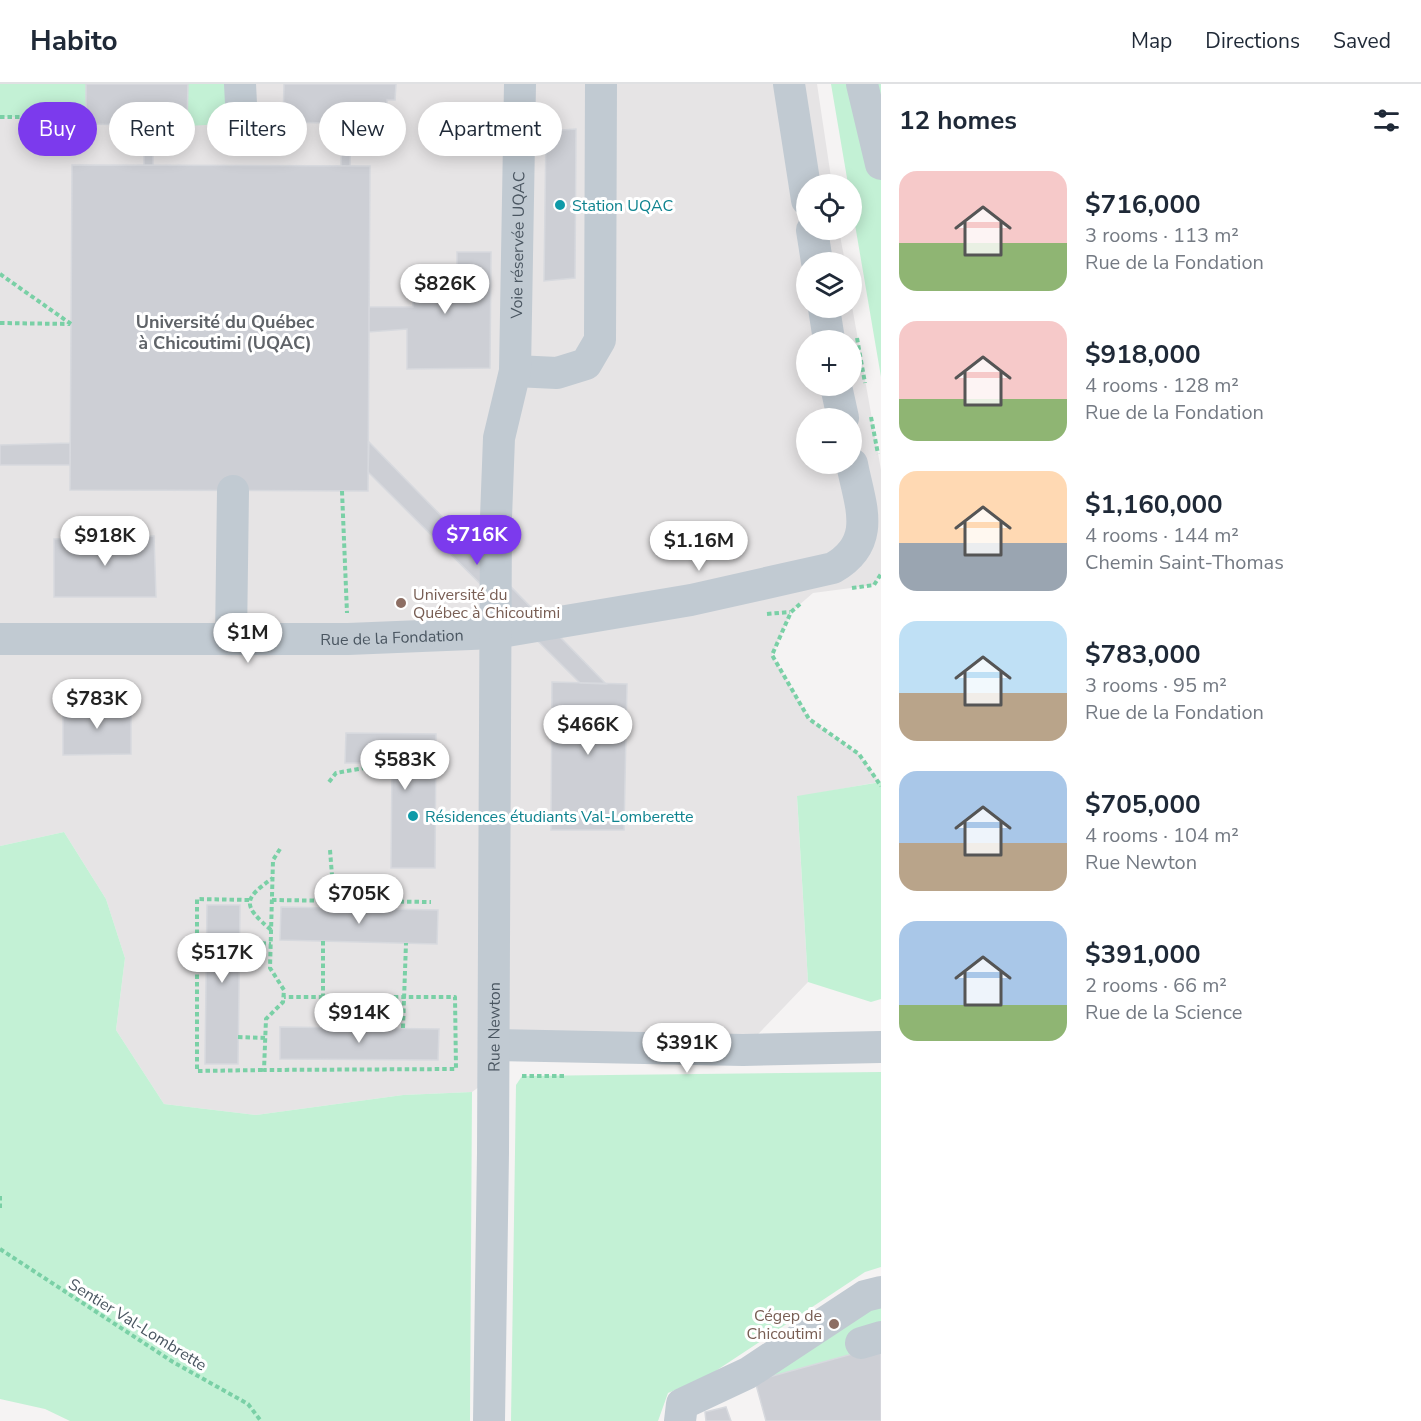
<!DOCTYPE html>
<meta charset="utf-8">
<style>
:root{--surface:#fff;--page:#f6f6f7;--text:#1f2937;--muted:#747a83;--line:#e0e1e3;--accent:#7c3aed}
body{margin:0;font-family:"Nunito Sans",sans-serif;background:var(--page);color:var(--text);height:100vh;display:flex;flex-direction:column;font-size:22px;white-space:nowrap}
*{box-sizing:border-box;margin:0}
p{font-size:20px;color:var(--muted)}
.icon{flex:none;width:33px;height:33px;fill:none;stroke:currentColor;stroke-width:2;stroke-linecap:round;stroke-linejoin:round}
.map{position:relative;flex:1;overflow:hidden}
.panel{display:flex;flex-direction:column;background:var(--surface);width:540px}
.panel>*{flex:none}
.banner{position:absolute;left:18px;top:18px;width:570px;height:54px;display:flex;gap:12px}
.fabs{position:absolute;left:796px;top:90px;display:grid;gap:12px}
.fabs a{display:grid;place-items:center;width:66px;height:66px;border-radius:50%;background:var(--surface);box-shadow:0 3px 15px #0003;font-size:30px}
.price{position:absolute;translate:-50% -51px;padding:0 14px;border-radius:21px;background:#fff;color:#222;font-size:20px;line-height:39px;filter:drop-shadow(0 2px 3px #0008)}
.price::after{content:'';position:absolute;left:50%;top:36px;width:18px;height:14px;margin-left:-9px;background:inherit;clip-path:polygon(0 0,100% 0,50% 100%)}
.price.active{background:var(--accent);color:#fff}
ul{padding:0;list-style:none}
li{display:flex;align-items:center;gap:18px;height:150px;padding:0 18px}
li span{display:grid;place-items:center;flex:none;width:168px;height:120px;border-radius:18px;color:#555}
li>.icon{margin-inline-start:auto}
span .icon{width:72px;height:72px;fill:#fffc;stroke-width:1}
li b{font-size:26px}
h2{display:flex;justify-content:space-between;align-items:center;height:72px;padding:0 18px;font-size:26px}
.pill{padding:0 21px;border-radius:27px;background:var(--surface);box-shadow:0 3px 15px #0003;font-size:21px;line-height:54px}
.pill.active{background:var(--accent);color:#fff}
header{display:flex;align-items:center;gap:36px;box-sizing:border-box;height:84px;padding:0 30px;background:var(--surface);border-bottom:2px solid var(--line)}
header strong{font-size:28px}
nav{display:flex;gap:33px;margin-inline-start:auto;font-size:21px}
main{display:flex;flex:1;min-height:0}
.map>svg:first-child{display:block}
.education{fill:#e6e4e5;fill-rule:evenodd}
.green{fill:#c3f1d5}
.building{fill:#cdcfd5;stroke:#d7d9de;stroke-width:1.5}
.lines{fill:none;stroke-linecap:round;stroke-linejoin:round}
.path{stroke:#7ad0a6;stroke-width:4;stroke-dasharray:4.5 3;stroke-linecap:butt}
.minor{stroke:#c1cad2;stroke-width:32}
.culture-dot{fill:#0f9aa8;stroke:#fff;stroke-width:2}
.education-dot{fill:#8d6e63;stroke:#fff;stroke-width:2}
.labels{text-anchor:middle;stroke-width:6;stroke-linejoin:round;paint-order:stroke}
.culture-label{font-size:16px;fill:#0d838f;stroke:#fff;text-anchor:start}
.street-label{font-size:16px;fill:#4a5661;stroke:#fff}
.education-label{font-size:16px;fill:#785e54;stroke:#fff;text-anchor:start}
.neighbourhood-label{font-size:18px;font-weight:bold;fill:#5f6368;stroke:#fff}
</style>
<header>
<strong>Habito</strong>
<nav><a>Map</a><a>Directions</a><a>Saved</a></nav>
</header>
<main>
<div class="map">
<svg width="881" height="1337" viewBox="0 0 881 1337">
<rect width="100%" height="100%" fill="#f5f3f3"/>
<path class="education" d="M0,0H817L832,100H807V146H839L845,178H807V224L852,222L881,386V490L874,501L813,509L791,528L772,571L809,635L859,670L879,698L797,713L808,898L743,966L494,961V992L472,1008L403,1011L256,1031L164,1020L116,946L125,874L106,815L64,748L0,762ZM807,256H852V302H807ZM807,334H852V380H807Z"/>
<path class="green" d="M0,0H86V33H0Z
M188,0H240L242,39L187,42Z
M831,0H881V293L852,123V100H848Z
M881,698V915L871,918L808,898L797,712Z
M64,748L106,815L125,874L116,946L164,1020L256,1031L403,1011L472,1008L470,1337H70L45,1325L0,1315V762Z
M881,988V1183L865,1188L708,1292L668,1309L658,1337H511L516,1001L522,992Z
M881,1214V1245L856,1269L755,1297Z"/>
<path class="building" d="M86,0H188L187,42L86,40Z
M284,0H396L395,16H387L386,45H376V40L283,38Z
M144,39H153V81H144Z
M342,39L351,40L350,82H341Z
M576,45L575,194L544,197L546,47Z
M72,81L370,82L368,407L70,406Z
M457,168H491L490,284L407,285V245L369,248V223H413L412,182H457Z
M369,358L606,600L580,599L368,388Z
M70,359V381H0V361Z
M154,452L156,513H54V455Z
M552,598L627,600L624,746H551Z
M131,620V670L63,671V621Z
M346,649L436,650L435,784H391L392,679H345Z
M207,821H240L238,980H205Z
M281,823L438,826L437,860L280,856Z
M280,943L439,945L438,976L280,975Z
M881,1262V1337H766L755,1297Z
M726,1323L731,1337H706L705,1328Z"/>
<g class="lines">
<path class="path" d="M0,33H86
M0,190L71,240
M0,239L70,240
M857,254L865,299
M871,333L878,370
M342,407L347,529
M852,504L874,501L881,490
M800,520L791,528L772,571L809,635L859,670L881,702
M767,530L790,528
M329,698L336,689L392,679
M280,765L273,776L270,884L284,906L283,918L266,935L264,986L456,985L455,913H284
M330,766L334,817
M249,816L197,815V987L264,986
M272,816L431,818
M271,846C242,821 243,815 273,794
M239,857L271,860
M323,857V943
M403,944L406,859
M238,953L265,954
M522,992H565
M0,1112V1126
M0,1165L173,1278L248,1320L261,1337"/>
<g class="minor">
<path d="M240,0L242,39"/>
<path d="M789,0L807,116"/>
<path d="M862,0L881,80"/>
<path d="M812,146L817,178"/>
<path d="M824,224L829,256"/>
<path d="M515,287L557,289L586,280L600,256L601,0"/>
<path d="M836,302L843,334"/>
<path id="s1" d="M0,555H348L495,549L691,516L833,484C878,458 860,421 852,380"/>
<path d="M231,555L233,407"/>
<path d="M494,961L743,966L881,963"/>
<path d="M861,1259L881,1253"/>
<path id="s2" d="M489,1337L493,1069L496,434L499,354L515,287L520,0"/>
<path d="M680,1337L682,1320L748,1289L865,1212L881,1208"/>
</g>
</g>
<g class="culture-dot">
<circle cx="560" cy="121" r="6"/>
<circle cx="413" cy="732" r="6"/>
</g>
<g class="education-dot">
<circle cx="401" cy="519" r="6"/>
<circle cx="834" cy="1240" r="6"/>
</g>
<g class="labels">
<g class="culture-label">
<text x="572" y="127">Station UQAC</text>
<text x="425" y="738">Résidences étudiants Val-Lomberette</text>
</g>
<g class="street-label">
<text dy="6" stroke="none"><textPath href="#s2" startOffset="1178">Voie réservée UQAC</textPath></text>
<text dy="6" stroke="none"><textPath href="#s1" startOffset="392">Rue de la Fondation</textPath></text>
<text dy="6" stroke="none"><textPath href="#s2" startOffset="394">Rue Newton</textPath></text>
<text transform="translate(138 1240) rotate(32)" y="6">Sentier Val-Lombrette</text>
</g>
<g class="education-label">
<text x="413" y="516">Université du<tspan x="413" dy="18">Québec à Chicoutimi</tspan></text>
<text x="822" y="1237" text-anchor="end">Cégep de<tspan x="822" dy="18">Chicoutimi</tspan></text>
</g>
<g class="neighbourhood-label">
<text x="225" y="244">Université du Québec<tspan x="225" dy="21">à Chicoutimi (UQAC)</tspan></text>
</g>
</g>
</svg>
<div class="fabs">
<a><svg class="icon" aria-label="locate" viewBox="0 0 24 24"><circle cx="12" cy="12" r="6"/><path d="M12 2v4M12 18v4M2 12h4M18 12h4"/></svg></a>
<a><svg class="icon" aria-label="layers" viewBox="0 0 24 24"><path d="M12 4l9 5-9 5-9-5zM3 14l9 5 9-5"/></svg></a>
<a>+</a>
<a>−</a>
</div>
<b class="price" style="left:445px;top:231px">$826K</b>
<b class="price active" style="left:477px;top:482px">$716K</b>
<b class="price" style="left:105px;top:483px">$918K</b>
<b class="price" style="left:699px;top:488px">$1.16M</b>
<b class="price" style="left:248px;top:580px">$1M</b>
<b class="price" style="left:97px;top:646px">$783K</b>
<b class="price" style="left:588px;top:672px">$466K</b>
<b class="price" style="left:405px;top:707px">$583K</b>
<b class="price" style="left:359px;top:841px">$705K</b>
<b class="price" style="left:222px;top:900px">$517K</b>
<b class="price" style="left:359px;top:960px">$914K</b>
<b class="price" style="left:687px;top:990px">$391K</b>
<div class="banner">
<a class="pill active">Buy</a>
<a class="pill">Rent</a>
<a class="pill">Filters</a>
<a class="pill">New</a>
<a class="pill">Apartment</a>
</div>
</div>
<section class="panel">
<h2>12 homes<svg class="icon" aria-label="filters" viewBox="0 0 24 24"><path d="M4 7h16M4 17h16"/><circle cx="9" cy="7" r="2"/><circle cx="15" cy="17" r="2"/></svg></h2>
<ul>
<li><span style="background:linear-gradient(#f6c9c9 60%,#8fb573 0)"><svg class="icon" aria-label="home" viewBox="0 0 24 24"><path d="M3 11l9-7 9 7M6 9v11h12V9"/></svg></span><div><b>$716,000</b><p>3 rooms · 113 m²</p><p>Rue de la Fondation</p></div></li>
<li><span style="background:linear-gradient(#f6c9c9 65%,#8fb573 0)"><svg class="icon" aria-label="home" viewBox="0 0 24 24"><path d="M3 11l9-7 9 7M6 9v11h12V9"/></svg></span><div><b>$918,000</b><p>4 rooms · 128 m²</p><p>Rue de la Fondation</p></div></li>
<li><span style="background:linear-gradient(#ffd9b3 60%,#9aa5b1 0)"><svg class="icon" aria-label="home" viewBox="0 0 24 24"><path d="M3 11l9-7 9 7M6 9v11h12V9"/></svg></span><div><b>$1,160,000</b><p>4 rooms · 144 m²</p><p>Chemin Saint-Thomas</p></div></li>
<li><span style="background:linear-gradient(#bfe0f5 60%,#b9a48a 0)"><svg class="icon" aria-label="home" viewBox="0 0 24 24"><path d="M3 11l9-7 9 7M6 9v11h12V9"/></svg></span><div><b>$783,000</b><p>3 rooms · 95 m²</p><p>Rue de la Fondation</p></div></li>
<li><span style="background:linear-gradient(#a9c7e8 60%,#b9a48a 0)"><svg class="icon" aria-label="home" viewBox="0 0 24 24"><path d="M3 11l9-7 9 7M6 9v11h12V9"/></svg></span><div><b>$705,000</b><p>4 rooms · 104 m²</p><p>Rue Newton</p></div></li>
<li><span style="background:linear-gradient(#a9c7e8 70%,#8fb573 0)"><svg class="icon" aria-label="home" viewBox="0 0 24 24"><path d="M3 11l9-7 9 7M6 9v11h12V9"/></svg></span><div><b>$391,000</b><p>2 rooms · 66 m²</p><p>Rue de la Science</p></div></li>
</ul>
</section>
</main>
